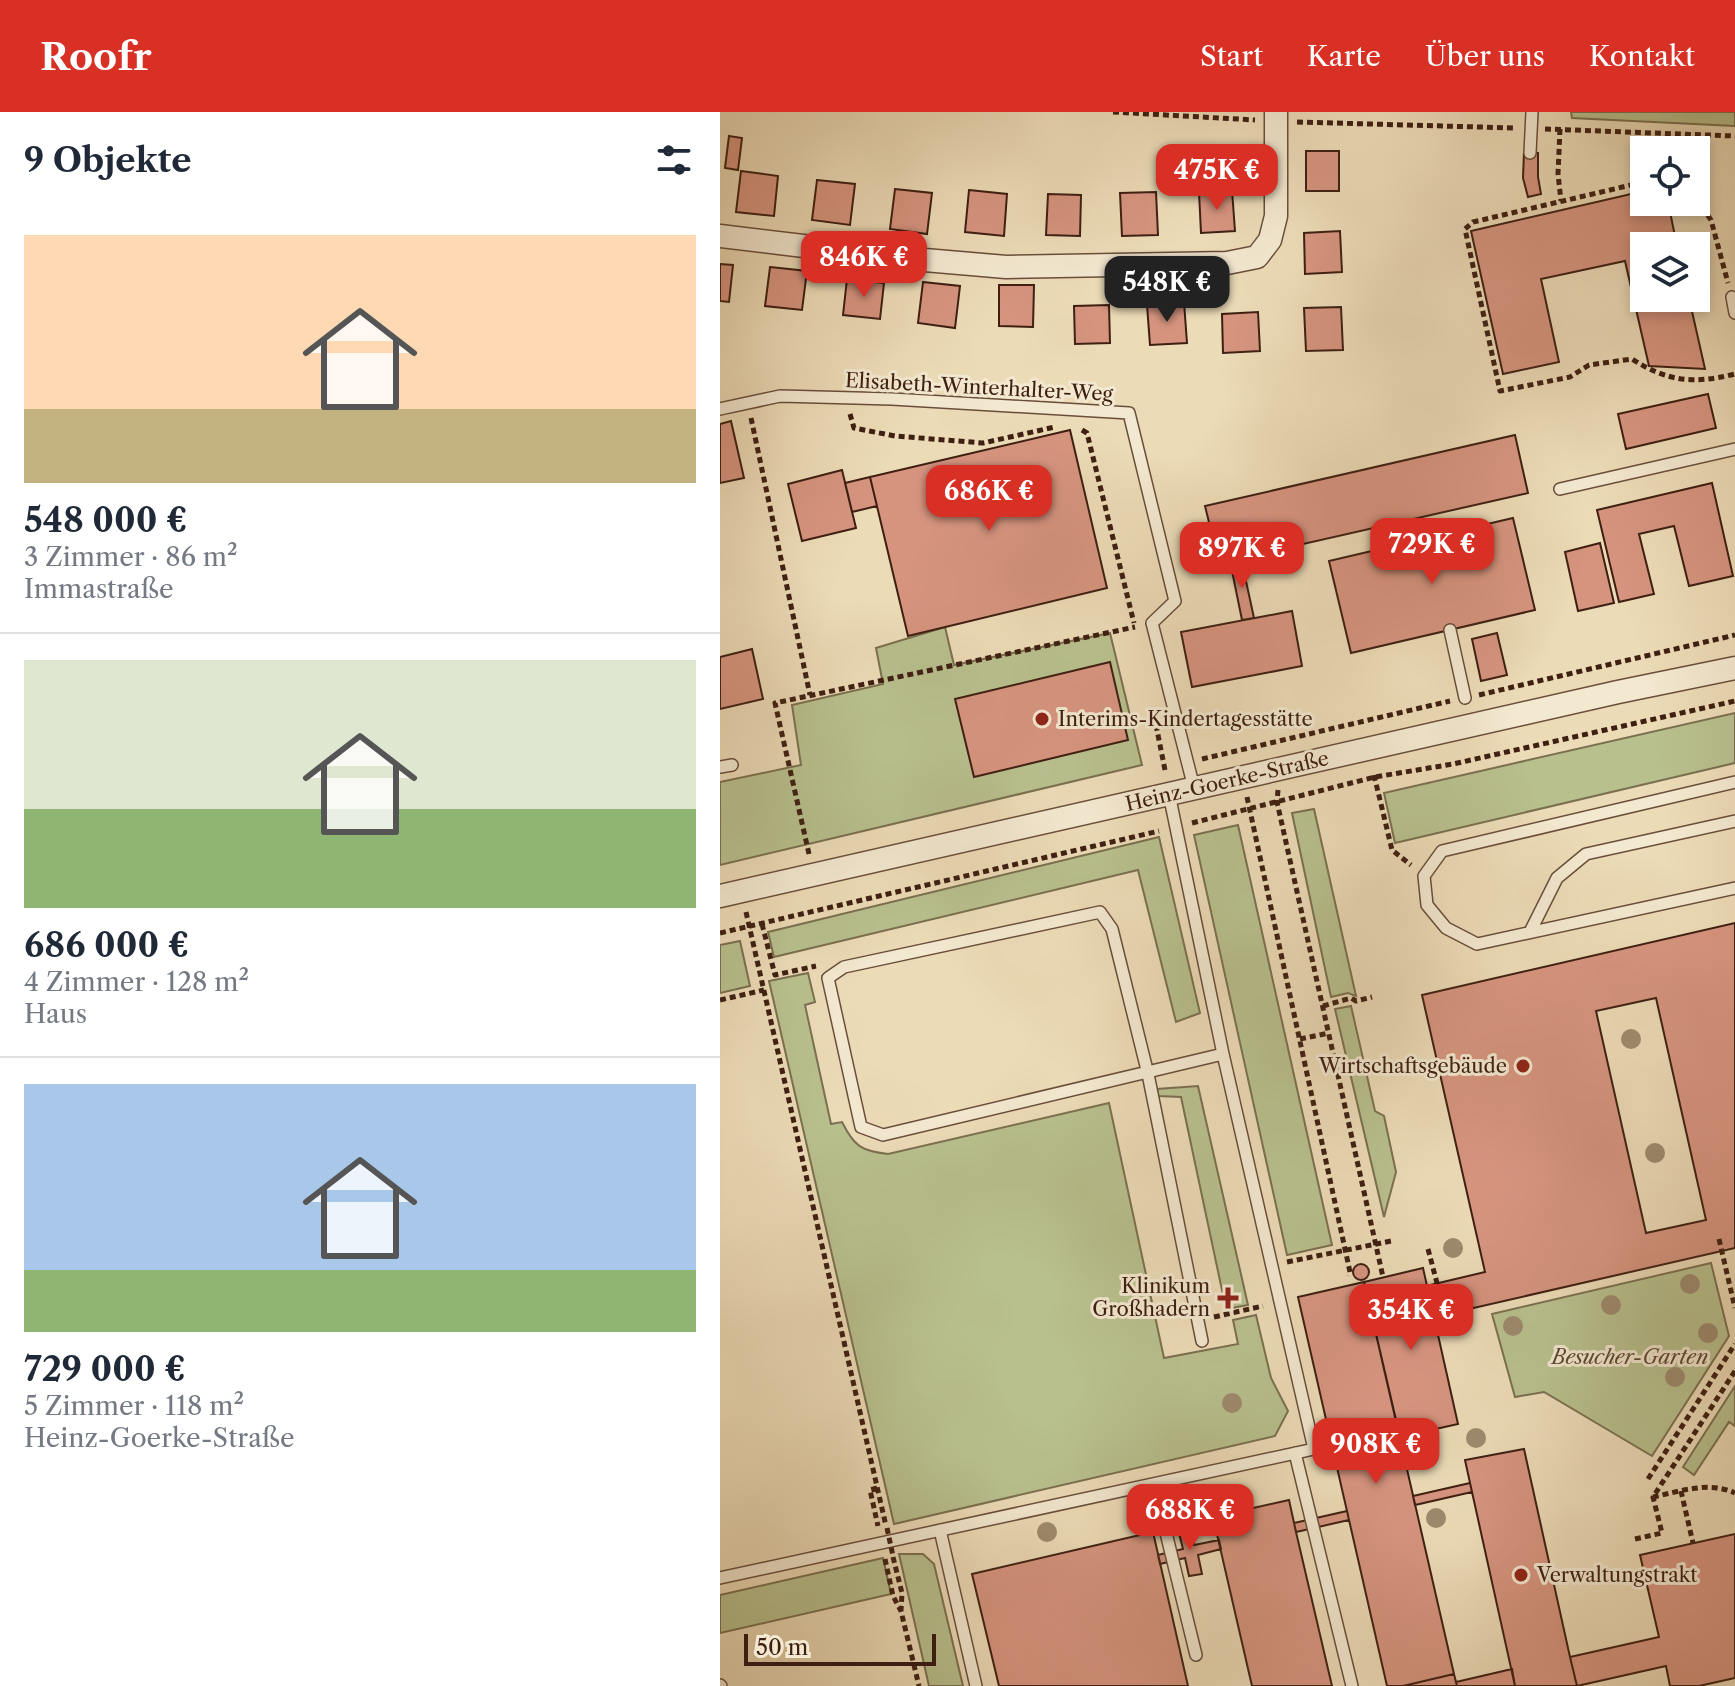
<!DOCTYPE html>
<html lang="de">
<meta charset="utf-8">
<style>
:root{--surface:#fff;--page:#f6f6f7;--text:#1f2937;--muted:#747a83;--line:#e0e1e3;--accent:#d93025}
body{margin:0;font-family:"Libre Caslon Text",serif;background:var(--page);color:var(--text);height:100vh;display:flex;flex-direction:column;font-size:30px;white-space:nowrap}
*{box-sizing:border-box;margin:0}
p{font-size:26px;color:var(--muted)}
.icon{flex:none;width:44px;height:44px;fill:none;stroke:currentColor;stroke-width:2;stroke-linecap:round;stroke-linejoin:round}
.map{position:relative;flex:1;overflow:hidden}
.sheet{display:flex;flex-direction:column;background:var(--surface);width:720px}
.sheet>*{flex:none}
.buttons{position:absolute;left:910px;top:24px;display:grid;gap:16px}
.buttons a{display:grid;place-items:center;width:80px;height:80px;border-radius:0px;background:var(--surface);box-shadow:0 4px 12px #0003;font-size:40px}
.scale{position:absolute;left:24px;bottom:20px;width:192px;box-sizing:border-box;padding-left:8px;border:4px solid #3e1f12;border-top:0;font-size:22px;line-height:28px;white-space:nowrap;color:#3e1f12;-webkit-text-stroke:6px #f3e8d0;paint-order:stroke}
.price{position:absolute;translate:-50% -68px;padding:0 18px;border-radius:16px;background:var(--accent);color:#fff;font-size:26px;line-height:52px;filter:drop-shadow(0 2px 4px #0008)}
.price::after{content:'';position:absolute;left:50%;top:48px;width:24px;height:18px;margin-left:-12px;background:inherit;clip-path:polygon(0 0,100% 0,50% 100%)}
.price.selected{background:#222;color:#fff}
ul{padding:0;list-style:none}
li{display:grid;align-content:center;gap:16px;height:424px;padding:0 24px}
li+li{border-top:2px solid var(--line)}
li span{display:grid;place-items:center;height:248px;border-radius:0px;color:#555}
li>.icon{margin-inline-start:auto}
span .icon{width:144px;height:144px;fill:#fffc;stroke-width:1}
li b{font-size:34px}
h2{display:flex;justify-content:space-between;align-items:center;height:96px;padding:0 24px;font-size:34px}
header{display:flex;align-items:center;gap:48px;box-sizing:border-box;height:112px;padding:0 40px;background:var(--accent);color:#fff}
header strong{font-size:38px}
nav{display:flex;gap:44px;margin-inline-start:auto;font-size:28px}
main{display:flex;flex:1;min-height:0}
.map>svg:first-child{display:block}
.green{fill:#b8c08e;stroke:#7b7050;stroke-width:2}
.building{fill:#d6947f;stroke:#3e1f12;stroke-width:2;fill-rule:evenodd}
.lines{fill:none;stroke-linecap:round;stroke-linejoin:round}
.lane-casing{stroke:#6a4e3b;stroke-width:14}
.street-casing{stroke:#6a4e3b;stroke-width:25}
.path{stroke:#3e1f12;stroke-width:5;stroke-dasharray:6 4;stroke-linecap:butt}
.lane{stroke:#f3e8d0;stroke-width:11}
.street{stroke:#f3e8d0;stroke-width:22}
.path-bridge{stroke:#3e1f12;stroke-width:5;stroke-dasharray:6 4;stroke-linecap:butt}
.tree{fill:#9d8a6d}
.poi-dot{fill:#8f2418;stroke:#f3e8d0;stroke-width:3}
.labels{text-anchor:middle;stroke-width:6;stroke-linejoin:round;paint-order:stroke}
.street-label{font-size:20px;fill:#3e1f12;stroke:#f3e8d0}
.poi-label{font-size:20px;fill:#3e1f12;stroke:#f3e8d0;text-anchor:start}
.park-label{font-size:20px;font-style:italic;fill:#5c4731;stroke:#f3e8d0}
</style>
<header>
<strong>Roofr</strong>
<nav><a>Start</a><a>Karte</a><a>Über uns</a><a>Kontakt</a></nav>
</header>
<main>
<section class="sheet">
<h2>9 Objekte<svg class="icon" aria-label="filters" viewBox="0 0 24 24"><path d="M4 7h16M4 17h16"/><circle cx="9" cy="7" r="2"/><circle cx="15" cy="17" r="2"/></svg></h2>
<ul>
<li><span style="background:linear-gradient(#ffd9b3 70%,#c2b280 0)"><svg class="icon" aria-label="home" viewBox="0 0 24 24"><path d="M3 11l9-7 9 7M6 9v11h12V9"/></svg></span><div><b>548 000 €</b><p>3 Zimmer · 86 m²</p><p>Immastraße</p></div></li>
<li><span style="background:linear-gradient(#dfe7d0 60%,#8fb573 0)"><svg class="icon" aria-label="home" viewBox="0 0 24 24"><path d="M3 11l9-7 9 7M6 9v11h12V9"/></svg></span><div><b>686 000 €</b><p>4 Zimmer · 128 m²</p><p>Haus</p></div></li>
<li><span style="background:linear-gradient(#a9c7e8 75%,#8fb573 0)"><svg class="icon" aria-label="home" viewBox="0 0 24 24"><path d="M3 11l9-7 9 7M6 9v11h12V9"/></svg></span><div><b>729 000 €</b><p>5 Zimmer · 118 m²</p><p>Heinz-Goerke-Straße</p></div></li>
</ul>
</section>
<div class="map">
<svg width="1015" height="1574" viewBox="0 0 1015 1574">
<rect width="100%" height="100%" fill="#ecdbb7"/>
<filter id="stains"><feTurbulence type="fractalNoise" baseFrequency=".0025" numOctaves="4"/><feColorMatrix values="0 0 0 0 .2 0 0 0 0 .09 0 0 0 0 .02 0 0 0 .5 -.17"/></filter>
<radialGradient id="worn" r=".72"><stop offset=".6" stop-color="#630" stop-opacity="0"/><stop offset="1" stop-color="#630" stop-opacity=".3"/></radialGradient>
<path class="green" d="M851,0H1015V14L852,6Z
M225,515L234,553L390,521L422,653L0,753V670L81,653L72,593L163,572L156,536Z
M1015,601V651L675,731L664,681Z
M594,697L636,884L628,881L611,885L572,701Z
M518,713L612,1133L567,1143L474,723Z
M439,725L480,901L456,910L418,758L54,845L48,820Z
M20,829L30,874L0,881V833Z
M88,861L95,890L85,893L111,1012L122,1010C134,1034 141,1039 168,1042L389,991L444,1246L518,1232L513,1208L536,1203L551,1266L568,1299L555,1324L174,1412L49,869Z
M631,894L655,999L664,1004L676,1060L664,1105L615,897Z
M478,974L528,1193L506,1197L461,985L438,984L437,977Z
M991,1151L1009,1224L932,1344L824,1280L795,1285L772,1202Z
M1015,1274V1314L1009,1310L974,1363L963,1355Z
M179,1442H203L214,1452L243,1574H209Z
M163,1446L171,1482L0,1521V1483Z"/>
<path class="building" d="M9,24L22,26L18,58L5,56Z
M586,39H619V79H586Z
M804,40L818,41V65L821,82L808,85L803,66Z
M21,59L58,64L54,104L16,100Z
M97,68L135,72L130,113L92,108Z
M175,77L212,81L207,122L170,117Z
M249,78L287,82L284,124L245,120Z
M512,78L515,119L481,121L479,80Z
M924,79V90H948L957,134H924V186H969L985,257L929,254L905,149L821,167L839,250L783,262L751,119Z
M436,80L438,123L402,124L400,81Z
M328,82L361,83L360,124L326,123Z
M620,119L622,160L585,162L584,121Z
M0,152L13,153L9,190L0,189Z
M50,155L87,159L82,198L45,194Z
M127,167L164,171L160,207L123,203Z
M203,170L240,174L235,216L198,211Z
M279,173H314L313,215L279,214Z
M464,190L467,231L430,233L427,193Z
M389,193L390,231L355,232L354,194Z
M621,195L623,238L586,239L584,196Z
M538,200L540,239L503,241L502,202Z
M988,282L996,316L906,337L898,302Z
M11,309L24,366L0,371V312Z
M350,318L387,476L188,524L150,365Z
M795,323L808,381L499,451L485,394Z
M122,358L136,416L82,429L68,372Z
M150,365L157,394L132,400L125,371Z
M992,371L1013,464L969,474L954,414L919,422L934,482L899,490L877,398Z
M793,406L815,498L631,541L609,449Z
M880,431L894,491L858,499L845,440Z
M521,446L534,506L522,508L510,449Z
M572,499L582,554L472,575L461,520Z
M777,521L787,563L761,569L752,527Z
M32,537L43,587L0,597V545Z
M390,550L408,628L254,665L235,587Z
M1015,811V1136L714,1205L706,1174L765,1160L702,883ZM936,886L986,1108L926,1121L876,899Z
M633 1160a8 8 0 1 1 16 0a8 8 0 1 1-16 0Z
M703,1156L738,1312L680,1325L644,1170Z
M644,1170L734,1562L683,1574H667L578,1185Z
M804,1337L850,1545L857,1574H795L752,1380L745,1348Z
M750,1371L752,1380L695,1393L693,1384Z
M569,1388L576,1420L612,1574H532L493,1405Z
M627,1399L629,1408L576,1420L574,1411Z
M470,1414L474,1433L499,1428L501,1437L478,1443L482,1462L469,1464L465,1446L440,1452L438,1443L463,1437L458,1417Z
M433,1420L468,1574H279L252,1462Z
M1015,1422V1566L979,1574H950L946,1554L857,1574L850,1545L939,1525L920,1443Z
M792,1557L795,1574H737L736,1570Z
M734,1562L737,1574H683Z"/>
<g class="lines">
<defs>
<path id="lane" d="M810,41L812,0
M1012,185L1015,201
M0,297L60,284L172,287L409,301L455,489L432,511L474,676
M840,377L1015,337
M730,518L745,586
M0,655L12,653
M1015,670L722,739L704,764L707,793L726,816L757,832L1015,776
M810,820L837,766L866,742L1015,709
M482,1229L428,962L392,817L380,800L124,855L108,866L141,1015L163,1023L503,942
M575,1341L632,1574
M434,1372L476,1543
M220,1418L256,1574
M0,1466L594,1337L503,942L449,682
M0,1573L1,1574"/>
<path id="street" d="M0,124L193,147L286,155L507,151L537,145L550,128L556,104V0
M0,784L898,580L1015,556"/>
</defs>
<use href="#lane" class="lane-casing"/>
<use href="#street" class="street-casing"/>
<path class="path" d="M393,0L535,8
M577,10L795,16
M825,17L1015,24
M840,17L838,62L841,89
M924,70L753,110L745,117L780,279L850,265L869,253L912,247C948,270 974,272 1015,262
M976,87L991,108L1008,171
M130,302L134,316L175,324L263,331L335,315
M31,306L90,583
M362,318L367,321L414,511
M759,583L1015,523
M434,603L445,658
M482,647L730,589
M654,663L672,738L691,753
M558,678L557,690L663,1165
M527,685L630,1160L629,1164
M472,711L655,665L733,652L1015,589
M89,742L55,591L415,515
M26,800L166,1414
M42,812L55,863L96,854
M0,821L439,719
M0,888L44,878
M603,894L631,886L636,889L652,885
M580,927L609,921
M999,1127L1015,1196
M708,1137L722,1190
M567,1150L671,1129
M494,1205L543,1194
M1015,1259L933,1385C962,1379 988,1369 1015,1381
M928,1367L1015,1232
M157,1376L150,1378L158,1414
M961,1379L973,1431
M915,1427L942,1421L933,1385
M173,1445L182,1481L181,1499L199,1574
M165,1447L173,1484L181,1499"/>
<use href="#lane" class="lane"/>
<use href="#street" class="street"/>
<path class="path-bridge" d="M167,1416L173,1444"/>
</g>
<g class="tree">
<circle cx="911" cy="927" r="10"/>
<circle cx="935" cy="1041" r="10"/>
<circle cx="733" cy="1136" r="10"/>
<circle cx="970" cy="1172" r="10"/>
<circle cx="891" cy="1193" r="10"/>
<circle cx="793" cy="1214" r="10"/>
<circle cx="988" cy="1221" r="10"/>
<circle cx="955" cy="1265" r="10"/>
<circle cx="512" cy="1291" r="10"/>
<circle cx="756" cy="1326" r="10"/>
<circle cx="418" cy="1399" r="10"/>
<circle cx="716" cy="1406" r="10"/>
<circle cx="327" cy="1420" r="10"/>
</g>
<g class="poi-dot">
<circle cx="322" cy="607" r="8"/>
<circle cx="803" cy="954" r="8"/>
<path d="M504 1174h8v8h8v8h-8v8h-8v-8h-8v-8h8z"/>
<circle cx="801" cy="1463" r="8"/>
</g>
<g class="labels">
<g class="street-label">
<text transform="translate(259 275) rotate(3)" y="7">Elisabeth-Winterhalter-Weg</text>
<text transform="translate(507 669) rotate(-13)" y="7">Heinz-Goerke-Straße</text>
</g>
<g class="poi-label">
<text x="338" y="614">Interims-Kindertagesstätte</text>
<text x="787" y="961" text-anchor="end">Wirtschaftsgebäude</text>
<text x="490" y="1181" text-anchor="end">Klinikum<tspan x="490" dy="23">Großhadern</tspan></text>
<text x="817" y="1470">Verwaltungstrakt</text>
</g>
<g class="park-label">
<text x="910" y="1252">Besucher-Garten</text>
</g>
</g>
<rect width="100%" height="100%" filter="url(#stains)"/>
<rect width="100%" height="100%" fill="url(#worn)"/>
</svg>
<div class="buttons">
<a><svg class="icon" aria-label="locate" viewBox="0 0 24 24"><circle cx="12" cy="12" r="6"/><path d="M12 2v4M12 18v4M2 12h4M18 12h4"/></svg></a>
<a><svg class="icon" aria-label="layers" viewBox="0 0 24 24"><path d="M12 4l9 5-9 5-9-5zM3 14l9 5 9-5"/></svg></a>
</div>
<div class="scale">50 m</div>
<b class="price" style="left:497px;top:100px">475K €</b>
<b class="price" style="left:144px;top:187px">846K €</b>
<b class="price selected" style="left:447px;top:212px">548K €</b>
<b class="price" style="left:269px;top:421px">686K €</b>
<b class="price" style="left:712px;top:474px">729K €</b>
<b class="price" style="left:522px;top:478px">897K €</b>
<b class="price" style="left:691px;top:1240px">354K €</b>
<b class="price" style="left:656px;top:1374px">908K €</b>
<b class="price" style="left:470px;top:1440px">688K €</b>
</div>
</main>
